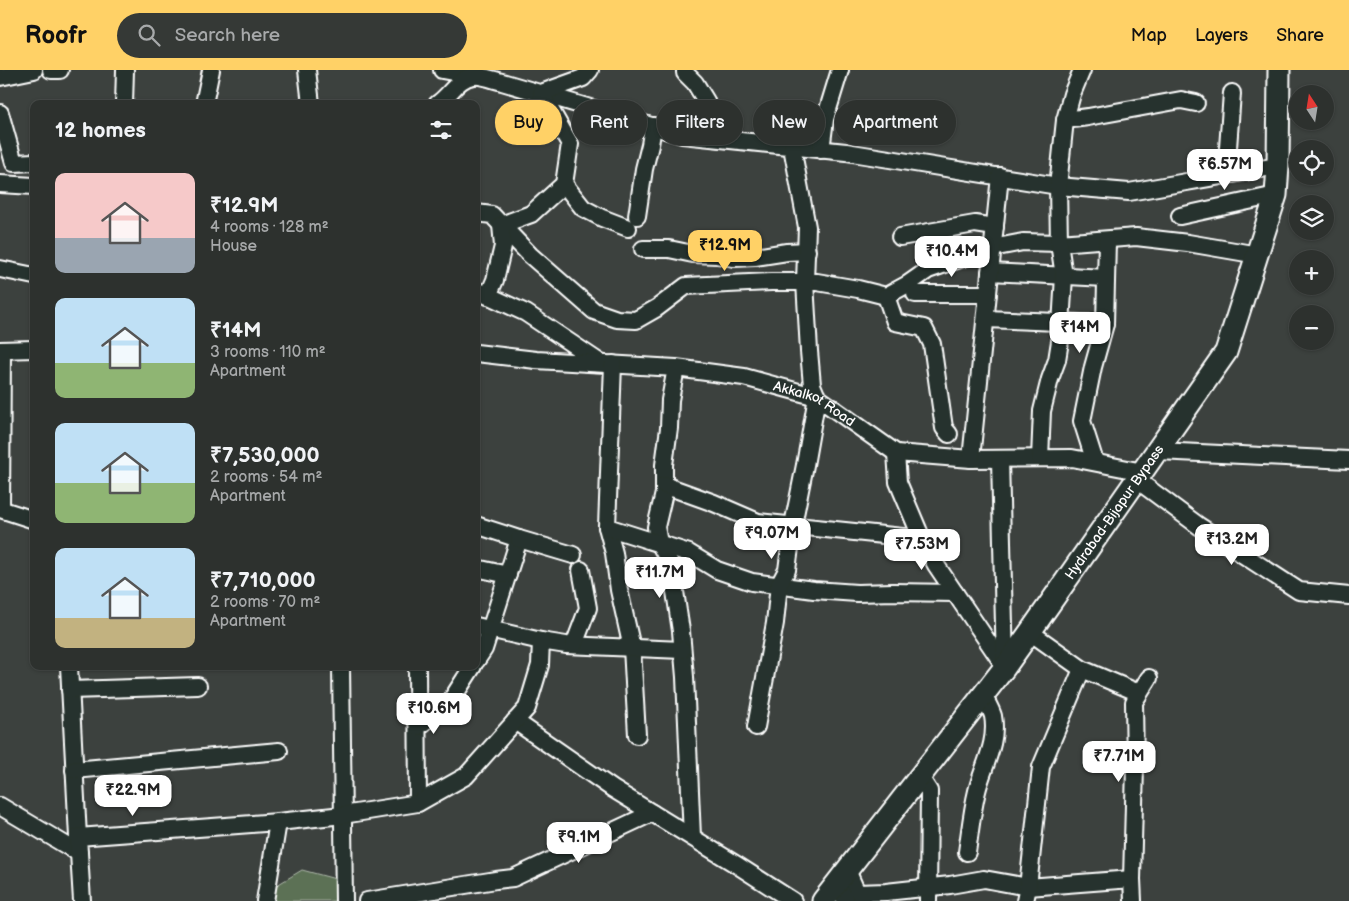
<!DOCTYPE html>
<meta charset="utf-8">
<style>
:root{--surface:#2d312e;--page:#353936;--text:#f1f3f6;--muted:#a7a9aa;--line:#484c4a;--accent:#ffd166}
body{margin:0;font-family:"Balsamiq Sans",sans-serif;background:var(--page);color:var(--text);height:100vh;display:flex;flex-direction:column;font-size:19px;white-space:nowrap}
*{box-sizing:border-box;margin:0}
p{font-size:16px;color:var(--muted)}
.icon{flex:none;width:28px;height:28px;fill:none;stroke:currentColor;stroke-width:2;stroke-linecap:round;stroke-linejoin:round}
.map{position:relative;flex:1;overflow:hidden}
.panel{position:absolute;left:30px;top:30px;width:450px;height:570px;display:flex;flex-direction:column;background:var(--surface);border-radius:10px;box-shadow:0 1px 4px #0004,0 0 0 1px var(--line)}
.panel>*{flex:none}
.hud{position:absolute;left:495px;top:30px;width:475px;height:45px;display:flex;gap:10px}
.needle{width:32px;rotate:348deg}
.tools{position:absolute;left:1289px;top:15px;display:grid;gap:10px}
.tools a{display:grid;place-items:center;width:45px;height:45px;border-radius:50%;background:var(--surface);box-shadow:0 1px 4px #0004,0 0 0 1px var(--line);font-size:25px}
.price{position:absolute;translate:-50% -42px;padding:0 11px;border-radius:10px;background:#fff;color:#222;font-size:16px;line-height:32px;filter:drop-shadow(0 1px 2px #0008)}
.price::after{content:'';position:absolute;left:50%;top:30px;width:15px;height:11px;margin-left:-8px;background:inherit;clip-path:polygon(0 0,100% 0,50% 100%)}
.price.on{background:var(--accent);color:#111}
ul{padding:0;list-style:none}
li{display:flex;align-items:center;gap:15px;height:125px;padding:0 25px}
li span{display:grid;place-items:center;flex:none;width:140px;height:100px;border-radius:10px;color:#555}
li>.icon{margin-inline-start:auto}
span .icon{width:60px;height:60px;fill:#fffc;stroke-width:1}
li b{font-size:21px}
h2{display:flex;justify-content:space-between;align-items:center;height:60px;padding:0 25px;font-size:21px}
.tag{padding:0 18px;border-radius:22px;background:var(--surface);box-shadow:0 1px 4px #0004,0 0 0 1px var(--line);font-size:18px;line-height:45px}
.tag.on{background:var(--accent);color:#111}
header{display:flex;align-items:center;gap:30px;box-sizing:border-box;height:70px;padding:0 25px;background:var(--accent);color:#111}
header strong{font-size:24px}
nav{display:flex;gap:28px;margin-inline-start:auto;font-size:18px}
.search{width:350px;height:45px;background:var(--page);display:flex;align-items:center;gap:12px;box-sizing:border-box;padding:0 18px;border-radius:28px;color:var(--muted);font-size:19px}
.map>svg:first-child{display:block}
.green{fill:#5c7155;stroke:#aeb8aa}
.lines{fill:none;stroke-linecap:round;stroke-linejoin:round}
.minor-casing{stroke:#fff;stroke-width:20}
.major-casing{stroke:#fff;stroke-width:25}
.minor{stroke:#26332d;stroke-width:16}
.major{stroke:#26332d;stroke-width:21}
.labels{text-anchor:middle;stroke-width:5;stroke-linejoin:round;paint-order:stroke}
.street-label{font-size:14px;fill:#fff;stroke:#26332d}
</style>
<header>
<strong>Roofr</strong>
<div class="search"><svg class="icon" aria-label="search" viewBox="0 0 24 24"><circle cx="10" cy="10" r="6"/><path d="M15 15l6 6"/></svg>Search here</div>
<nav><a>Map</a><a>Layers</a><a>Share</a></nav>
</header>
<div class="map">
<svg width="1349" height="831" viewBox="0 0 1349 831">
<rect width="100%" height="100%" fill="#3c413e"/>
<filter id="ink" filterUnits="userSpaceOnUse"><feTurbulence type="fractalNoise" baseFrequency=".02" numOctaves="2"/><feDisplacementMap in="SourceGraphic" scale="10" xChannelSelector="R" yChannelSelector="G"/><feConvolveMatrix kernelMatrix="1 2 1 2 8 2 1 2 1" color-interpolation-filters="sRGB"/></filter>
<g filter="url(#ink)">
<path class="green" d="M302,800L343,811V831H265L267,821Z"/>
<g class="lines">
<defs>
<g id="minor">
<path d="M51,0H60"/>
<path d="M307,0L311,34"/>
<path d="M442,0L474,6"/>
<path d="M685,0V3L695,13L706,31"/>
<path d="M0,7L34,0"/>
<path d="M124,34L125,0"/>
<path d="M204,34L211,0"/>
<path d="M437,34C450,26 458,7 474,6C481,5 494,10 502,12L682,65L846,82L1058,116L1129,122L1278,96"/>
<path d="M0,43L14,93L34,92"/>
<path d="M1065,50L1088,47L1181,30L1196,33"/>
<path d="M821,80L825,49L840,0"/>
<path d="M1226,105L1232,23"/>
<path d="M0,114L34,116"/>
<path d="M564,114L583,138L602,148L628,158"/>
<path d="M476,143L492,145L530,185L594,241L617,249L636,250L657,238L686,216L771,212H817L858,219L886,226L908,214L928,200L992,178L1023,172L1059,173L1136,167L1188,173L1258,185"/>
<path d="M637,146L644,99L650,75L653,56"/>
<path d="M1180,146L1276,125"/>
<path d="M900,167L975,154L995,157"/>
<path d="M643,179H669L693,184L717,185L734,188L755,187L787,182L807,181"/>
<path d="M0,199L34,206"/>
<path d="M990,202L1106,208"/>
<path d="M476,220L526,243L599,292"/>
<path d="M915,224H988"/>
<path d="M488,226L495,210L503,176L501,155L531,144L564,114L570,74L541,23L583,8L590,0"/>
<path d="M886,226L895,252L924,258L932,274L944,358L949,364"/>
<path d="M986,249L1105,254"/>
<path d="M0,280L34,279"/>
<path id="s1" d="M476,283L536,290L676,298L744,307L817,327L896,383L971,389L1072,388L1143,402"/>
<path d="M613,294L607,457L614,483L619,520L632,578L637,665"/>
<path d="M676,298L670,330L669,358L664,395V423L656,457L659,473L671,495L681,561L685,607L692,767"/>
<path d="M1158,381L1349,390"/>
<path d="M896,383L898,412L922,469L936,495L1005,597"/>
<path d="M1040,388L1042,341L1050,309L1057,290L1060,271L1064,206L1059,173L1058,116L1065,50L1072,24L1082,0"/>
<path d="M971,389L1000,106"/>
<path d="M1000,389L1005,597"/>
<path d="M1095,392L1082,351L1093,297L1105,254L1107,170"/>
<path d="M1137,410L1199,456L1299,521L1349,526"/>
<path d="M664,415L714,433L758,452L922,469"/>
<path d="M0,439L34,450"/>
<path d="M1,439L2,280"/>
<path d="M476,455L519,469L484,579L476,591"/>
<path d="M607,457L689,483L717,500L752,512L814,520L857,523L893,522L955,523"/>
<path d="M519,469L573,485"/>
<path d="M476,498L508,505"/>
<path d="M476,556L541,571L566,575L682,580"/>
<path d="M1030,562L1082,599L1139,623"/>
<path d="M574,575L588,538L581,500"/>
<path d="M69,596L78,767"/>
<path d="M341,596L344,831"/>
<path d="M417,596L418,733"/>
<path d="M70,620L198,616"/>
<path d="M515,651L613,719L737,795L793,831"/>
<path d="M418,657L450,632L473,596"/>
<path d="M756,657L775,553L778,524L779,515L787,500L793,455L805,395L817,327L812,315L809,281L805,212L807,157L792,77"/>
<path d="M74,700L279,681"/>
<path d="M920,707L929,721L928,831"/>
<path d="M0,736L79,783"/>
<path d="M967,782C970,762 972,741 977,721C983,696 998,673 993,646C991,639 986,631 983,625"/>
<path d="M847,800L857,823L886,822L950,815L984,809L1028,817L1132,809"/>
<path d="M837,814L846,831"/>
<path d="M82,831L78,767L278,752"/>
<path d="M265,831L278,752L343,745L418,733L466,706L527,638L540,595L541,571"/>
<path d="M367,831L496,810L513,808L652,743"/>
<path d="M1025,831L1028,817L1041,697L1082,599"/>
<path d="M1133,831L1132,809L1135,697L1134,632L1149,608"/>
</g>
<g id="major">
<path id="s2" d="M823,831L1005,597L1030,562L1226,282L1276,125L1278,96L1279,0"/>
</g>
</defs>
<use href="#minor" class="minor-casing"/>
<use href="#major" class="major-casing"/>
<use href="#minor" class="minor"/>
<use href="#major" class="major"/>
</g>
</g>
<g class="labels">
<g class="street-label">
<text dy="5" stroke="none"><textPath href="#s1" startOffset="345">Akkalkot Road</textPath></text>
<text dy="5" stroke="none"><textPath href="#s2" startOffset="486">Hydrabad-Bijapur Bypass</textPath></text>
</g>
</g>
</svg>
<div class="tools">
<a><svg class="needle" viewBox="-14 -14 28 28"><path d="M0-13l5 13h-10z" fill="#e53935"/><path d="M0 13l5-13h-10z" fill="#a7a9aa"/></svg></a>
<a><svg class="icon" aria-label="locate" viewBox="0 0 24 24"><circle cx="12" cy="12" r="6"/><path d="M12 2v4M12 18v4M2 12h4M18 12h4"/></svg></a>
<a><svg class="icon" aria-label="layers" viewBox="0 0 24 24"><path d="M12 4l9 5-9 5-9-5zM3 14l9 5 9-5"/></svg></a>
<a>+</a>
<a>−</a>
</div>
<b class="price" style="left:1225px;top:121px">₹6.57M</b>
<b class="price on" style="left:725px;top:202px">₹12.9M</b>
<b class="price" style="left:952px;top:208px">₹10.4M</b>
<b class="price" style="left:1080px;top:284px">₹14M</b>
<b class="price" style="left:772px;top:490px">₹9.07M</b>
<b class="price" style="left:1232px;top:496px">₹13.2M</b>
<b class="price" style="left:922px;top:501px">₹7.53M</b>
<b class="price" style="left:660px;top:529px">₹11.7M</b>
<b class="price" style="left:434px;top:665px">₹10.6M</b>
<b class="price" style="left:1119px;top:713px">₹7.71M</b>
<b class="price" style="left:133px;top:747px">₹22.9M</b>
<b class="price" style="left:579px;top:794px">₹9.1M</b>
<div class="hud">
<a class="tag on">Buy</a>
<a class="tag">Rent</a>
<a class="tag">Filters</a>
<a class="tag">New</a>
<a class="tag">Apartment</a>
</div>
<section class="panel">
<h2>12 homes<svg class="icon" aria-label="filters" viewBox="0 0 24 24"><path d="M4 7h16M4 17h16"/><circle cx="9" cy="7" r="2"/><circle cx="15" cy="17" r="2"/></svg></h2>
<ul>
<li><span style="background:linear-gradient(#f6c9c9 65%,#9aa5b1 0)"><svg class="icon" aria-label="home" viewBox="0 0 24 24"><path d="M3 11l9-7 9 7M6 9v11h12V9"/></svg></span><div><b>₹12.9M</b><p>4 rooms · 128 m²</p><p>House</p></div></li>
<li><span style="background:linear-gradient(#bfe0f5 65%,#8fb573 0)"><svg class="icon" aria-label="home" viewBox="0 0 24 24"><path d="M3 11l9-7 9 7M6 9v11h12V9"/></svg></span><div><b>₹14M</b><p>3 rooms · 110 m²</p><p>Apartment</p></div></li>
<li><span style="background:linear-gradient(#bfe0f5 60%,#8fb573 0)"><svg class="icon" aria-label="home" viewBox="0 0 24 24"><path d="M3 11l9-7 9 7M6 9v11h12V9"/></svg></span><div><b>₹7,530,000</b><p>2 rooms · 54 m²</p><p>Apartment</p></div></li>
<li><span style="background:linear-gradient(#bfe0f5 70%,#c2b280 0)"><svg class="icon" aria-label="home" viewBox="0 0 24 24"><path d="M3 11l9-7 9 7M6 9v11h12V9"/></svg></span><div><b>₹7,710,000</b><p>2 rooms · 70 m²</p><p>Apartment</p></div></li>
</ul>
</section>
</div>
